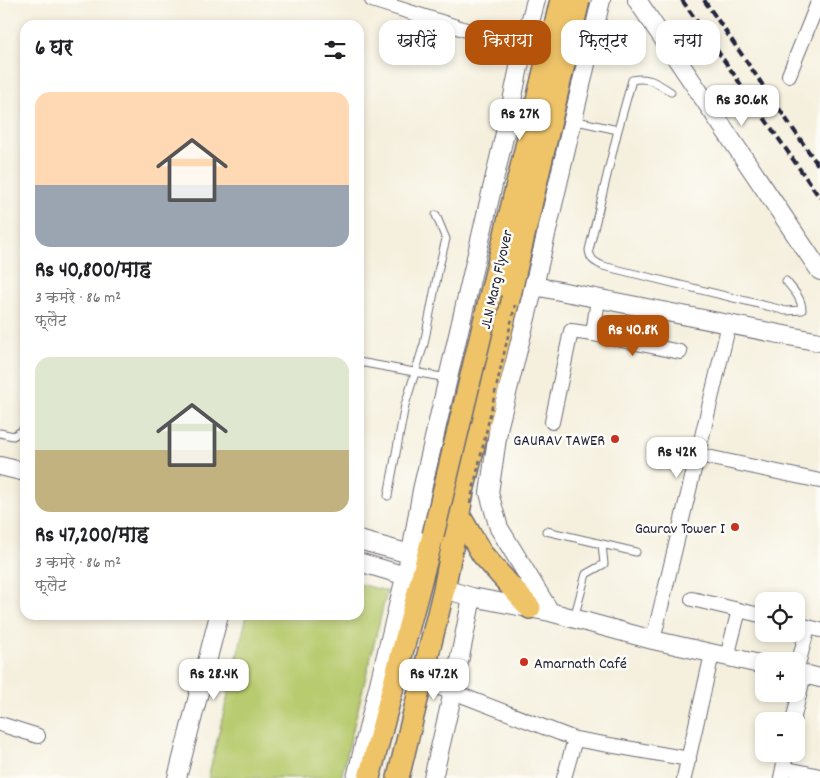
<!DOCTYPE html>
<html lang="hi">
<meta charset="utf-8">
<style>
:root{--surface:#fff;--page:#f2f2f2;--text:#202124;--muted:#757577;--accent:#b45309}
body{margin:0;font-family:Dekko,"Playpen Sans Deva",sans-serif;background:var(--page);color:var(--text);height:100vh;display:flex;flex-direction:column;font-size:19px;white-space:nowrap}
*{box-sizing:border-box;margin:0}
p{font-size:16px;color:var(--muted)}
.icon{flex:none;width:28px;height:28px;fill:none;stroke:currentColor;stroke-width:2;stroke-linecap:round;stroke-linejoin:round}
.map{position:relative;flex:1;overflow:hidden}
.drawer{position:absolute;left:20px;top:20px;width:344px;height:600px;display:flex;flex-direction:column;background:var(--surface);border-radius:15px;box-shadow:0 2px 8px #0003}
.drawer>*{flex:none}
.top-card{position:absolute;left:379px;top:20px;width:366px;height:45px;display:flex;gap:10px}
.controls{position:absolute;left:755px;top:592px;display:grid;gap:10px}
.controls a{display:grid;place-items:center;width:50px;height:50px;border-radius:10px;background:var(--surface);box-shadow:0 2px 8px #0003;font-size:25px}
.price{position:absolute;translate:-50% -42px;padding:0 11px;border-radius:10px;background:#fff;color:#222;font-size:16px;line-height:32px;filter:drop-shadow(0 1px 2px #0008)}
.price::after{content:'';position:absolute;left:50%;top:30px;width:15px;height:11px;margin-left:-8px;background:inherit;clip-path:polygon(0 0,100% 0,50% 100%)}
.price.current{background:var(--accent);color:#fff}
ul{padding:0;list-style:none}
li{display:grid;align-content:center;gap:10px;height:265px;padding:0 15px}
li span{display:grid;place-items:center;height:155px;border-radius:15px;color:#555}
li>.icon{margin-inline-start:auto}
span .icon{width:90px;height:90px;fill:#fffc;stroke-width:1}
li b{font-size:21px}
h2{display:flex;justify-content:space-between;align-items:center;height:60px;padding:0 15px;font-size:21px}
.pill{padding:0 18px;border-radius:15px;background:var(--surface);box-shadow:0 2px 8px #0003;font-size:18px;line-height:45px}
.pill.current{background:var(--accent);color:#fff}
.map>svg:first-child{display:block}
.green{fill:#b8cb6e;stroke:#6d7654}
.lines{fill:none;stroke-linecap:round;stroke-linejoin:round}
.service-casing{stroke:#6c6a74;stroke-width:9}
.minor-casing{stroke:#6c6a74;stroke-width:16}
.tertiary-casing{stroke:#6c6a74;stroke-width:20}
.primary-casing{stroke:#6c6a74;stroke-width:24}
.service{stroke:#fff;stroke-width:7}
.minor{stroke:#fff;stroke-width:14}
.tertiary{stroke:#fff;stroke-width:18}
.primary{stroke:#efc469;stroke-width:21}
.rail{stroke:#22223b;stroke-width:4;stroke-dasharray:8 4;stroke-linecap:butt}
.primary-bridge-casing{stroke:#6c6a74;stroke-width:24;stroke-linecap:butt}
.path-bridge{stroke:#6c6a74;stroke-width:2.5;stroke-dasharray:4 4;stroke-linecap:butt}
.primary-bridge{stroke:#efc469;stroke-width:21}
.poi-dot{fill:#c8321e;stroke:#fdfcf7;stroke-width:2}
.labels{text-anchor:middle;stroke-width:5;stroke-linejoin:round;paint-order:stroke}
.street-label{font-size:16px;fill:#22223b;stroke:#fdfcf7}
.poi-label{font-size:16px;fill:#22223b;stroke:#fdfcf7;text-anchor:end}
</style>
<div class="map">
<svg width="820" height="778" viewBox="0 0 820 778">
<rect width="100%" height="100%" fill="#fdfcf7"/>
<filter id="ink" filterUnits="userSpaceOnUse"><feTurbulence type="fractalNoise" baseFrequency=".02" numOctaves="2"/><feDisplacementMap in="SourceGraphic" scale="10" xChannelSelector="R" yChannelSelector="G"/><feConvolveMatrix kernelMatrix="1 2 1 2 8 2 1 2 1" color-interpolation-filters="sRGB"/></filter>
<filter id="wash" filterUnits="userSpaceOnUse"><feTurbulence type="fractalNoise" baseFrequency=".0096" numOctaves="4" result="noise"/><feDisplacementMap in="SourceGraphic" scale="20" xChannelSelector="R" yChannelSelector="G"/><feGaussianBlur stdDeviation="1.12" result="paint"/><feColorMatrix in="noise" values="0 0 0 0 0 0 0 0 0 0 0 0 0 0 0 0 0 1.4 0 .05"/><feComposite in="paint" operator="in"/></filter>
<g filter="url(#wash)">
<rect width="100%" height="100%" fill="#f5f0de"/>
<path class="green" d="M359,584L387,591L341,778H208L247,615H359Z"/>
</g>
<g filter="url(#ink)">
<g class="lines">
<defs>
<path id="service" d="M572,120L618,130L632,80C648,76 657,83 671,92
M618,130L589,250C590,260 595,262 603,266L775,308L786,311L802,310C802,298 793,290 786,281
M359,362L447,378
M0,433L13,436L25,429
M388,496L405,405L424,344L439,267L446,239L436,215
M546,531L602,544L604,564L586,574L574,618
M602,544L636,552"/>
<path id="minor" d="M372,0L523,48
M789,75L819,0
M593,334L680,352
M552,422L571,331L593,334L598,299
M698,455L820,481
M692,599L764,616
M796,624L820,630
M653,640L729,324
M727,657L739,610
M796,672L808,627
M421,683L453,692L575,739
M793,721L804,674
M0,724L38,736
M783,768L820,776
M564,778L575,739L689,759
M684,778L712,654
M781,778L786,754"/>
<path id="tertiary" d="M637,0L820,271
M524,284L820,342
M0,466L25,472
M359,540L421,557
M359,562L416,579
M444,589L472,597L550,612L653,640L764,665
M550,612L499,528L489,493L499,425L534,286L601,0
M796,672L820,678
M177,778L219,615
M356,778L411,553L422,490L508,120L523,48L536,0
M433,778L453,692L472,597"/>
<path id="primary" d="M458,513L482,554L530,608
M369,778L433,535
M398,778L444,589L463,492L511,291"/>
</defs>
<use href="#service" class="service-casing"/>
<use href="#minor" class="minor-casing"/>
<use href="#tertiary" class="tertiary-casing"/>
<use href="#primary" class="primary-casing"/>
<use href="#service" class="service"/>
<use href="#minor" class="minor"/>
<use href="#tertiary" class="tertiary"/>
<use href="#primary" class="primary"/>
<path class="rail" d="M682,0L820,198
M704,0L820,168"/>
<defs>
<path id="primary-bridge" d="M511,291L579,0
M433,535L561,0"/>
</defs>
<use href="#primary-bridge" class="primary-bridge-casing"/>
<path class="path-bridge" d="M470,503L515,305"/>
<use href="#primary-bridge" class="primary-bridge"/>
</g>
</g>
<g class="poi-dot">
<circle cx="615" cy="439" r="5"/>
<circle cx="735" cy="527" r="5"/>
<circle cx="524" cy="662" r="5"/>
</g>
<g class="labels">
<g class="street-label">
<text transform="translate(495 279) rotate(-77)" y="6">JLN Marg Flyover</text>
</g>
<g class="poi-label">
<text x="605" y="445">GAURAV TAWER</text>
<text x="725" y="533">Gaurav Tower I</text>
<text x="534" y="668" text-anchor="start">Amarnath Café</text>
</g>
</g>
</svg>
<div class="controls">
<a><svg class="icon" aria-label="locate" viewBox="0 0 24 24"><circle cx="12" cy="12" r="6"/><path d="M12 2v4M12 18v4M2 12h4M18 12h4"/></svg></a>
<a>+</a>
<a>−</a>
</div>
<b class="price" style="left:742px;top:127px">Rs 30.6K</b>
<b class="price" style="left:520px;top:141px">Rs 27K</b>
<b class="price current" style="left:633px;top:357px">Rs 40.8K</b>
<b class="price" style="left:677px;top:479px">Rs 42K</b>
<b class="price" style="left:214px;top:701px">Rs 28.4K</b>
<b class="price" style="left:434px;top:701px">Rs 47.2K</b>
<div class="top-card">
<a class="pill">खरीदें</a>
<a class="pill current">किराया</a>
<a class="pill">फ़िल्टर</a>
<a class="pill">नया</a>
</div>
<section class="drawer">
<h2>6 घर<svg class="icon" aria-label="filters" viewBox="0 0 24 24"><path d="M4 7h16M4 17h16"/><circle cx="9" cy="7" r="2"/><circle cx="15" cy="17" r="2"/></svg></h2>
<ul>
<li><span style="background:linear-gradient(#ffd9b3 60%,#9aa5b1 0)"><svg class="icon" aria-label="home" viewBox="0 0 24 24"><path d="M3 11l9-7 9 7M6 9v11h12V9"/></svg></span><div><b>Rs 40,800/माह</b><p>3 कमरे · 86 m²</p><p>फ़्लैट</p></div></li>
<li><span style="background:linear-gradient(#dfe7d0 60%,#c2b280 0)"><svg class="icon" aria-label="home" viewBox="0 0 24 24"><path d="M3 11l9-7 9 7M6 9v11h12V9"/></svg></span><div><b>Rs 47,200/माह</b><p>3 कमरे · 86 m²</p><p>फ़्लैट</p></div></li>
</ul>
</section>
</div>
